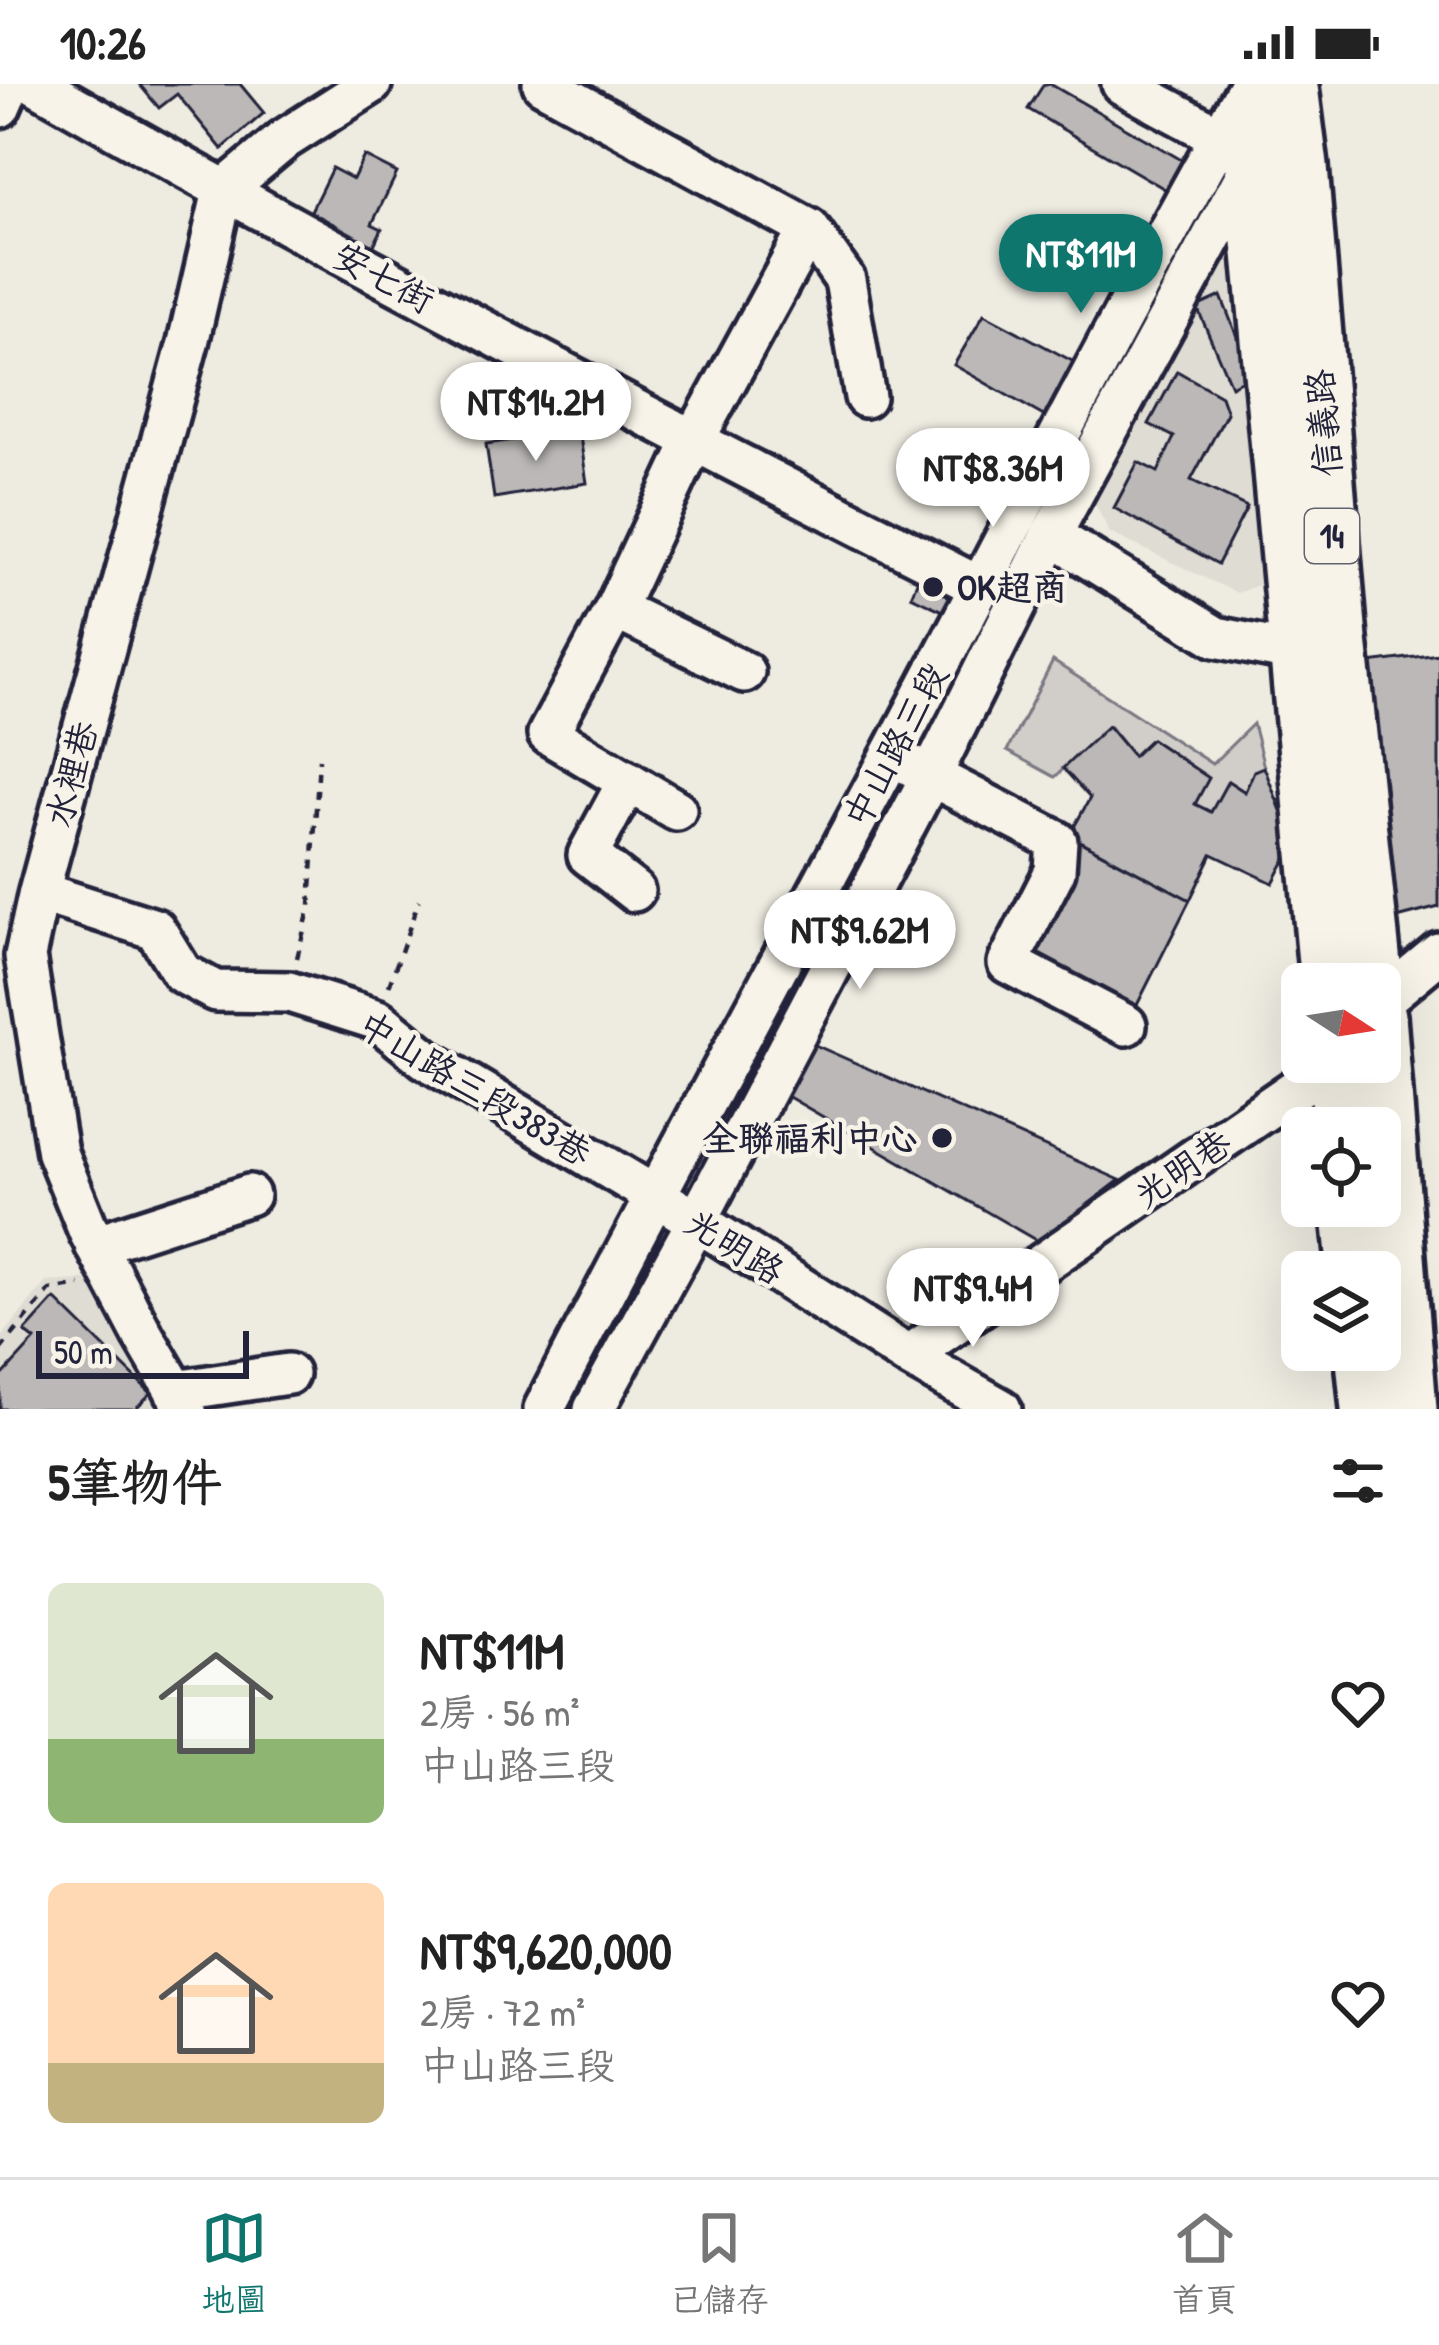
<!DOCTYPE html>
<html lang="zh-TW">
<meta charset="utf-8">
<style>
:root{--surface:#fff;--page:#f2f2f2;--text:#222;--muted:#767676;--line:#e0e0e0;--accent:#0f766e}
body{margin:0;font-family:"Patrick Hand","LXGW WenKai TC",sans-serif;background:var(--page);color:var(--text);height:100vh;display:flex;flex-direction:column;font-size:45px;white-space:nowrap}
*{box-sizing:border-box;margin:0}
p{font-size:39px;color:var(--muted)}
.icon{flex:none;width:66px;height:66px;fill:none;stroke:currentColor;stroke-width:2;stroke-linecap:round;stroke-linejoin:round}
.map{position:relative;height:1325px;overflow:hidden}
.drawer{display:flex;flex-direction:column;background:var(--surface);flex:1}
.drawer>*{flex:none}
.needle{width:78px;rotate:102deg}
.tools{position:absolute;left:1281px;top:879px;display:grid;gap:24px}
.tools a{display:grid;place-items:center;width:120px;height:120px;border-radius:18px;background:var(--surface);box-shadow:0 12px 48px #0002;font-size:60px}
.scale{position:absolute;left:36px;bottom:30px;width:213px;box-sizing:border-box;padding-left:12px;border:6px solid #22223b;border-top:0;font-size:33px;line-height:42px;white-space:nowrap;color:#22223b;-webkit-text-stroke:9px #f7f3e8;paint-order:stroke}
.price{position:absolute;translate:-50% -102px;padding:0 27px;border-radius:42px;background:#fff;color:#222;font-size:39px;line-height:78px;filter:drop-shadow(0 3px 6px #0008)}
.price::after{content:'';position:absolute;left:50%;top:72px;width:36px;height:27px;margin-left:-18px;background:inherit;clip-path:polygon(0 0,100% 0,50% 100%)}
.price.current{background:var(--accent);color:#fff}
ul{padding:0;list-style:none}
li{display:flex;align-items:center;gap:36px;height:300px;padding:0 48px}
li span{display:grid;place-items:center;flex:none;width:336px;height:240px;border-radius:18px;color:#555}
li>.icon{margin-inline-start:auto}
span .icon{width:144px;height:144px;fill:#fffc;stroke-width:1}
li b{font-size:51px}
h2{display:flex;justify-content:space-between;align-items:center;height:144px;padding:0 48px;font-size:51px}
.status{display:flex;justify-content:space-between;align-items:center;height:84px;padding:0 60px;background:var(--surface);direction:ltr}
.status svg{height:33px;fill:currentColor}
.tab-bar{display:flex;justify-content:space-around;align-items:center;height:168px;border-top:3px solid var(--line);background:var(--surface);font-size:33px;color:var(--muted)}
.tab-bar a{display:grid;justify-items:center;gap:6px}
.tab-bar .current{color:var(--accent)}
.map>svg:first-child{display:block}
.built{fill:#dfdcd4}
.green{fill:#d1cdc9;stroke:#7a7882;stroke-width:3}
.building{fill:#bbb8b7;stroke:#22223b;stroke-width:3}
.lines{fill:none;stroke-linecap:round;stroke-linejoin:round}
.minor-casing{stroke:#22223b;stroke-width:48}
.major-casing{stroke:#22223b;stroke-width:60}
.path{stroke:#22223b;stroke-width:4.5;stroke-dasharray:9 9;stroke-linecap:butt}
.minor{stroke:#f7f3e8;stroke-width:39}
.major{stroke:#f7f3e8;stroke-width:51}
.poi-dot{fill:#22223b;stroke:#f7f3e8;stroke-width:4.5}
.labels{text-anchor:middle;stroke-width:9;stroke-linejoin:round;paint-order:stroke}
.shield{fill:#f7f3e8;stroke:#62616f;stroke-width:3}
.shield-label{font-size:33px;font-weight:bold;fill:#22223b}
.street-label{font-size:36px;fill:#22223b;stroke:#f7f3e8}
.poi-label{font-size:36px;font-weight:bold;fill:#22223b;stroke:#f7f3e8;text-anchor:start}
</style>
<div class="status"><b>10:26</b><svg viewBox="0 0 49 12"><path d="M0 12V9h3v3zM5 12V6h3v6zM10 12V3h3v9zM15 12V0h3v12zM26 1h20v11H26zM47 4h2v5h-2z"/></svg></div>
<div class="map">
<svg width="1439" height="1325" viewBox="0 0 1439 1325">
<rect width="100%" height="100%" fill="#eeebe1"/>
<filter id="ink" filterUnits="userSpaceOnUse"><feTurbulence type="fractalNoise" baseFrequency=".00833" numOctaves="2"/><feDisplacementMap in="SourceGraphic" scale="24" xChannelSelector="R" yChannelSelector="G"/><feConvolveMatrix kernelMatrix="1 2 1 2 8 2 1 2 1" color-interpolation-filters="sRGB"/></filter>
<g filter="url(#ink)">
<path class="built" d="M1238,141L1266,498L1237,509L1110,449L1092,414Z
M96,1195L168,1325H0V1255L46,1198Z"/>
<path class="green" d="M1053,577L1212,680L1253,640L1264,683L1254,687L1245,708L1230,699L1211,728L1195,720L1208,694L1151,655L1133,672L1109,642L1055,693L1007,667Z"/>
<path class="building" d="M139,0H240L264,29L222,65L177,10L159,24Z
M1044,0H1050L1192,82L1175,111L1028,25Z
M364,72L397,89L372,140L382,145L368,173L304,141L332,84L353,95Z
M1221,212L1252,291L1231,302L1197,223Z
M984,230L1076,279L1047,334L954,281Z
M1177,287L1221,312L1227,329L1191,396L1247,423L1218,480L1114,424L1138,378L1158,388L1174,353L1149,340Z
M579,346L587,399L494,414L486,360Z
M925,479L952,507V521L949,530L911,512Z
M1439,570V823L1397,834L1369,579Z
M1108,642L1133,672L1151,655L1209,694L1195,720L1211,728L1228,697L1245,708L1254,687L1264,683L1294,760L1273,799L1212,770L1190,816L1069,752L1090,714L1063,684Z
M1074,754L1190,816L1129,937L1011,880Z
M815,961L1120,1096L1039,1158L787,1012Z
M55,1215L151,1309L135,1325H0V1294L35,1256L25,1248Z"/>
<g class="lines">
<defs>
<path id="minor" d="M36,0C345,177 661,341 978,502
M543,0L809,145L845,196L865,313
M1122,0L1220,53L1238,70
M0,23L10,0
M1051,451L1216,553L1297,569L1320,562
M615,525L744,588
M910,681L1057,757L1055,787L1008,879L1126,941
M628,697L588,771L634,807
M676,726L548,650L615,525L693,358L809,145
M39,808L155,845L182,889L215,907L289,908L378,936L426,975L697,1137L908,1272L1001,1325
M1380,918L1439,869
M95,1161L249,1111
M908,1272L1335,978
M175,1307L288,1290
M186,1325L143,1251L89,1148L57,1069L25,872L39,808L188,259L223,107L285,55L371,0
M544,1325C656,1106 774,891 890,674C1009,449 1124,222 1250,0
M594,1325L697,1137L931,692L1051,451L1253,78"/>
<path id="major" d="M1255,0L1251,81L1326,900
M1292,3L1302,82L1341,555L1377,900
M1380,932L1411,1325
M1333,978L1340,1044
M1347,1122L1354,1188
M1361,1266L1367,1325"/>
</defs>
<use href="#minor" class="minor-casing"/>
<use href="#major" class="major-casing"/>
<path class="path" d="M297,874L310,822L319,675
M389,902L419,816
M0,1266L50,1206L80,1201"/>
<use href="#minor" class="minor"/>
<use href="#major" class="major"/>
</g>
</g>
<g class="poi-dot">
<circle cx="933" cy="503" r="12"/>
<circle cx="942" cy="1054" r="12"/>
</g>
<g class="labels">
<rect class="shield" x="1305" y="425" width="54" height="54" rx="9"/>
<g class="shield-label">
<text x="1332" y="464">14</text>
</g>
<g class="street-label">
<text transform="translate(384 193) rotate(28)" y="13">安七街</text>
<text transform="translate(1323 339) rotate(-95)" y="13">信義路</text>
<text transform="translate(895 661) rotate(-62)" y="13">中山路三段</text>
<text transform="translate(71 690) rotate(-75)" y="13">水裡巷</text>
<text transform="translate(475 1004) rotate(31)" y="13">中山路三段383巷</text>
<text transform="translate(1182 1084) rotate(-34)" y="13">光明巷</text>
<text transform="translate(735 1162) rotate(32)" y="13">光明路</text>
</g>
<g class="poi-label">
<text x="957" y="516">OK超商</text>
<text x="918" y="1067" text-anchor="end">全聯福利中心</text>
</g>
</g>
</svg>
<div class="tools">
<a><svg class="needle" viewBox="-14 -14 28 28"><path d="M0-13l5 13h-10z" fill="#e53935"/><path d="M0 13l5-13h-10z" fill="#767676"/></svg></a>
<a><svg class="icon" aria-label="locate" viewBox="0 0 24 24"><circle cx="12" cy="12" r="6"/><path d="M12 2v4M12 18v4M2 12h4M18 12h4"/></svg></a>
<a><svg class="icon" aria-label="layers" viewBox="0 0 24 24"><path d="M12 4l9 5-9 5-9-5zM3 14l9 5 9-5"/></svg></a>
</div>
<div class="scale">50 m</div>
<b class="price current" style="left:1081px;top:232px">NT$11M</b>
<b class="price" style="left:536px;top:380px">NT$14.2M</b>
<b class="price" style="left:993px;top:446px">NT$8.36M</b>
<b class="price" style="left:860px;top:908px">NT$9.62M</b>
<b class="price" style="left:973px;top:1266px">NT$9.4M</b>
</div>
<section class="drawer">
<h2>5筆物件<svg class="icon" aria-label="filters" viewBox="0 0 24 24"><path d="M4 7h16M4 17h16"/><circle cx="9" cy="7" r="2"/><circle cx="15" cy="17" r="2"/></svg></h2>
<ul>
<li><span style="background:linear-gradient(#dfe7d0 65%,#8fb573 0)"><svg class="icon" aria-label="home" viewBox="0 0 24 24"><path d="M3 11l9-7 9 7M6 9v11h12V9"/></svg></span><div><b>NT$11M</b><p>2房 · 56 m²</p><p>中山路三段</p></div><svg class="icon" aria-label="heart" viewBox="0 0 24 24"><path d="M12 20l-8-8c-3-5 5-10 8-4 3-6 11-1 8 4z"/></svg></li>
<li><span style="background:linear-gradient(#ffd9b3 75%,#c2b280 0)"><svg class="icon" aria-label="home" viewBox="0 0 24 24"><path d="M3 11l9-7 9 7M6 9v11h12V9"/></svg></span><div><b>NT$9,620,000</b><p>2房 · 72 m²</p><p>中山路三段</p></div><svg class="icon" aria-label="heart" viewBox="0 0 24 24"><path d="M12 20l-8-8c-3-5 5-10 8-4 3-6 11-1 8 4z"/></svg></li>
</ul>
</section>
<nav class="tab-bar">
<a class="current"><svg class="icon" aria-label="map" viewBox="0 0 24 24"><path d="M3 6l6-2 6 2 6-2v14l-6 2-6-2-6 2zM9 4v14M15 6v14"/></svg>地圖</a>
<a><svg class="icon" aria-label="saved" viewBox="0 0 24 24"><path d="M7 4h10v16l-5-4-5 4z"/></svg>已儲存</a>
<a><svg class="icon" aria-label="home" viewBox="0 0 24 24"><path d="M3 11l9-7 9 7M6 9v11h12V9"/></svg>首頁</a>
</nav>
